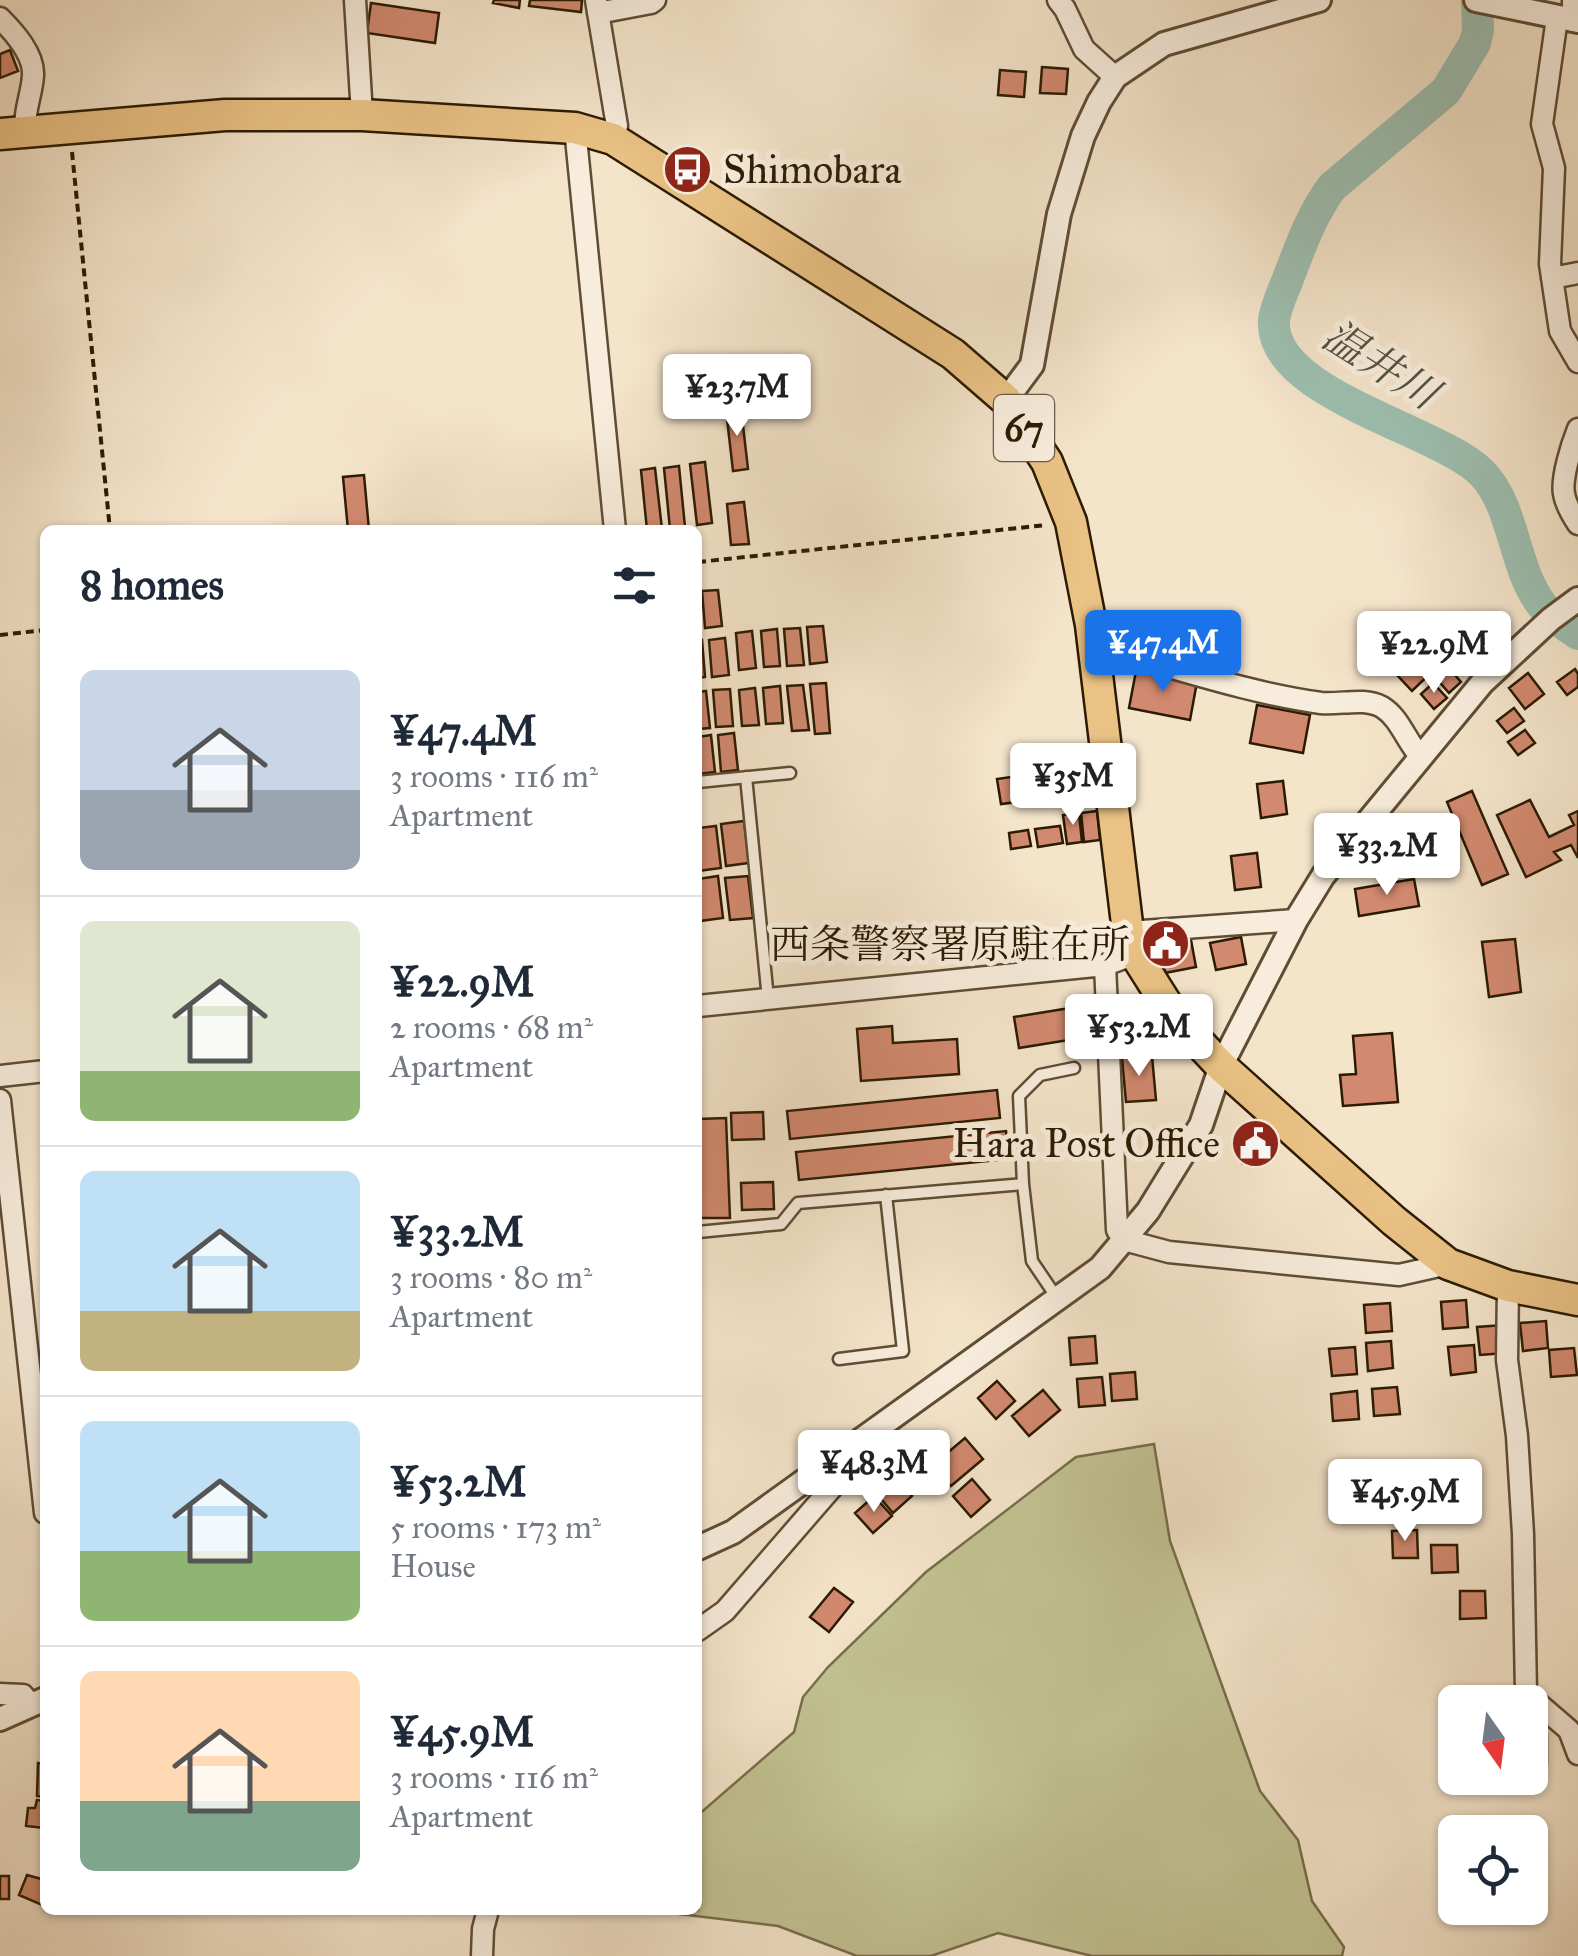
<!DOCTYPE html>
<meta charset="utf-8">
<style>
:root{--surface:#fff;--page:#f6f6f7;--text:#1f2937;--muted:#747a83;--line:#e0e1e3;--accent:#1a73e8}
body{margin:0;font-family:"IM FELL Great Primer","Noto Serif JP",serif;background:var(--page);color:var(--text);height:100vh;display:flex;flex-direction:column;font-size:38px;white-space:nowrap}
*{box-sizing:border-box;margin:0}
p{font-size:32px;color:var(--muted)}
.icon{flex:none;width:55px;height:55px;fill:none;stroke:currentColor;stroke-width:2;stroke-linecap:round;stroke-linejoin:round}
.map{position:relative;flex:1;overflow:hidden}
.side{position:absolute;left:40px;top:525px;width:662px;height:1390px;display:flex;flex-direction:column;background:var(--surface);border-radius:15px;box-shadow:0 2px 8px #0004}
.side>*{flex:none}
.needle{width:65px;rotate:166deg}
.controls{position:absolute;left:1438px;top:1685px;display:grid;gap:20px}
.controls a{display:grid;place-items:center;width:110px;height:110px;border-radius:15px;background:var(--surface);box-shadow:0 2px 8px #0004;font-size:50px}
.price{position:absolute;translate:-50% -85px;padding:0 22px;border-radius:10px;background:#fff;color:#222;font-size:32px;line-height:65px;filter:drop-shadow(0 2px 5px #0008)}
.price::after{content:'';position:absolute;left:50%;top:60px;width:30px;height:22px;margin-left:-15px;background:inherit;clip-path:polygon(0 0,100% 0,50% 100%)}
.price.on{background:var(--accent);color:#fff}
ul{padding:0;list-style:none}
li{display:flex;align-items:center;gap:30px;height:250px;padding:0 40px}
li+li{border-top:2px solid var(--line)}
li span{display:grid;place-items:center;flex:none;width:280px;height:200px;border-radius:15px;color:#555}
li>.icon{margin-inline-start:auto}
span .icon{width:120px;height:120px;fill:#fffc;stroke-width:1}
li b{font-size:42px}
h2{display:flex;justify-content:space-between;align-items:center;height:120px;padding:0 40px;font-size:42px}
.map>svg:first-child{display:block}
.green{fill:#c2c292;stroke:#776e4a;stroke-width:2.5}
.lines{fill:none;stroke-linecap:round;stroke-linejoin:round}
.river{stroke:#9dbfb0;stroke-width:32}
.building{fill:#d1896f;stroke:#2c1b02;stroke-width:2.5}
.service-casing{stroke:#5e4d34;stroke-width:15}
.minor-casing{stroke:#5e4d34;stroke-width:25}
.tertiary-casing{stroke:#5e4d34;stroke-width:28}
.primary-casing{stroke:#2c1b02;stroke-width:35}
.path{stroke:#2c1b02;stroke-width:4;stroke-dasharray:8 5;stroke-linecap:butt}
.service{stroke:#f8eddd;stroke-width:10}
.minor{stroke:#f8eddd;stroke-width:20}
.tertiary{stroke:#f8eddd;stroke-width:22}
.primary{stroke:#eac285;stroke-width:30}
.labels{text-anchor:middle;stroke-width:10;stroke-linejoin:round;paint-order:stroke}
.shield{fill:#f8eddd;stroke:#695a44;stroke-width:2.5}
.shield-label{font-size:38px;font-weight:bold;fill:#2c1b02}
.poi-label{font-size:40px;fill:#2c1b02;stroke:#f8eddd;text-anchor:end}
.water-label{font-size:42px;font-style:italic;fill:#54543f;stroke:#f8eddd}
</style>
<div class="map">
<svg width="1578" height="1956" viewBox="0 0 1578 1956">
<rect width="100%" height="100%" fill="#f4e4ca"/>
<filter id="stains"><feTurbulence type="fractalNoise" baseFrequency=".002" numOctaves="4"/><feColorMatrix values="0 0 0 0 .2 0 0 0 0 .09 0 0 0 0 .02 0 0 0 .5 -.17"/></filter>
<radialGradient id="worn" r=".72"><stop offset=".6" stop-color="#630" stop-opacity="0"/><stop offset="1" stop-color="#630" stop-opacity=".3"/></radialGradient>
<path class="green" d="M1154,1444L1170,1541L1260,1791L1298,1840L1312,1901L1344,1947L1342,1956H1092L998,1933L931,1956H857L778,1926L646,1910H698V1815L794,1732L803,1697L828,1667L926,1572L1076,1457Z"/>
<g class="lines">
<path class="river" d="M1477,0L1478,30L1475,43L1446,91L1332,187C1312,214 1301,245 1289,276C1284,290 1276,305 1274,320C1268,394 1438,429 1482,473C1515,507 1513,568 1542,605C1551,617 1566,625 1578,634"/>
</g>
<path class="building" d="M494,0H520L519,8L493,3Z
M530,0H582L581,12L529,6Z
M371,3L439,13L435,43L367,33Z
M10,50L18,71L0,78V54Z
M1042,67L1068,69L1066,94L1040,93Z
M1000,70L1026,72L1024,97L998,95Z
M741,408L748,469L733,471L726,410Z
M705,462L712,523L697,525L690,464Z
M679,466L685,527L670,529L664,468Z
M655,468L662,529L647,530L641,470Z
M364,475L369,530H348L343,477Z
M744,502L749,544L731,545L727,504Z
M718,590L722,626L705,628L702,591Z
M823,626L827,662L810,664L807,627Z
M800,628L804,665L787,666L784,629Z
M777,629L780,666L764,667L761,631Z
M752,631L756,668L739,670L736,633Z
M725,638L729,675L712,677L709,640Z
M702,640L705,677L698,678V641Z
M1423,652L1437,667L1412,691L1398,676Z
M1448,667L1461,682L1449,693L1436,678Z
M1575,669L1578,674V687L1567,695L1557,682Z
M1136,671L1197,682L1190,720L1129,708Z
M1528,673L1544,694L1525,709L1509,688Z
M826,683L830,733L815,734L810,684Z
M1433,683L1447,698L1434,709L1421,694Z
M803,685L809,730L792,731L787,686Z
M780,686L783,723L766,724L763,688Z
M755,688L759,725L742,726L739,690Z
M730,689L733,726L716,727L713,690Z
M706,691L710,728L698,729V692Z
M1257,705L1310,715L1303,753L1250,743Z
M1514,708L1524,721L1507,733L1497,721Z
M1525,730L1535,743L1518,755L1508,742Z
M734,733L738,770L721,772L718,735Z
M711,735L715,772L698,774V737Z
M1067,757L1069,775L1078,774L1081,795L1060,798L1058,781L1049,783L1046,760Z
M1032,774L1034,791L1023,792L1025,801L1001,804L997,779Z
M1283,781L1287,814L1261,818L1257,784Z
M1472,791L1508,874L1482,885L1447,802Z
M1530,800L1549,837L1574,825L1569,815L1578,811V858L1571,845L1554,852L1561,860L1526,877L1497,815Z
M1097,811L1100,840L1084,842L1081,813Z
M1079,813L1082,842L1067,844L1063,815Z
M744,821L749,863L726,866L721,824Z
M716,826L721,868L698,871V828Z
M1060,826L1063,843L1038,847L1035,829Z
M1028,830L1031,846L1011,849L1009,833Z
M1257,853L1261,887L1235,890L1231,856Z
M718,876L723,918L700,921L698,879Z
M748,876L753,918L730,920L725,878Z
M1414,879L1419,906L1359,916L1355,889Z
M1241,937L1246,964L1216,970L1210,943Z
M1515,939L1521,992L1489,997L1482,942Z
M1191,940L1196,967L1165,973L1160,946Z
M1070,1008L1075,1039L1019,1048L1014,1017Z
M892,1026L893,1043L957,1039L959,1074L861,1081L857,1029Z
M1392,1033L1398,1102L1343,1106L1340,1075L1356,1074L1353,1036Z
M1152,1056L1156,1100L1126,1102L1122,1058Z
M997,1090L1000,1118L790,1139L787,1111Z
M763,1112L764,1139L732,1140L731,1113Z
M726,1118L730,1218H699L698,1119Z
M1267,1130L1273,1157L1242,1163L1237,1136Z
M1006,1131L1009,1159L799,1180L796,1152Z
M773,1182L774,1209L742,1210L741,1183Z
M1466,1300L1468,1327L1443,1329L1441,1302Z
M1390,1303L1392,1331L1366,1333L1364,1305Z
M1546,1321L1548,1348L1523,1351L1520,1323Z
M1503,1325L1505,1353L1480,1355L1477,1327Z
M1095,1336L1097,1363L1071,1365L1069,1338Z
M1391,1341L1393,1368L1368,1371L1366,1343Z
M1474,1345L1476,1372L1451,1375L1448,1347Z
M1355,1347L1357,1374L1332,1376L1329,1349Z
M1574,1348L1577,1375L1551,1377L1549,1350Z
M1135,1372L1137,1399L1112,1401L1110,1374Z
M1102,1377L1105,1405L1079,1407L1077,1379Z
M997,1381L1015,1401L996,1419L978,1398Z
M1397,1387L1400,1414L1374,1416L1372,1389Z
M1043,1390L1060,1410L1029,1436L1012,1416Z
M1357,1391L1359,1419L1333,1421L1331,1394Z
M965,1438L983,1459L951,1486L933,1465Z
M894,1476L912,1496L893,1513L875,1492Z
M972,1479L990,1500L971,1517L953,1496Z
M874,1496L892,1516L873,1533L855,1513Z
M1417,1530L1418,1558H1393L1392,1531Z
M1431,1545H1457L1458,1572L1432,1573Z
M834,1588L853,1602L829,1632L810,1617Z
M1460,1591H1485L1486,1618L1460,1619Z
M1547,1735V1763L1530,1765V1737Z
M38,1763L45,1764V1797L37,1796Z
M37,1800L45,1801V1828L26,1826L28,1808H35Z
M27,1875L45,1880V1899L42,1905L19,1895Z
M0,1876H9V1899H0Z"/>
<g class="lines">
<defs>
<path id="service" d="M746,777L768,999
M698,782L790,773
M698,1232L781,1224L798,1203L1023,1184
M1057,1298L1032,1261L1023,1184L1019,1096L1040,1075L1074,1068
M839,1359L903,1351L886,1195"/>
<path id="minor" d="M355,0L362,115
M596,0L617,126L613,139
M1058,0L1065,9L1084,49L1115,77
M1573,0V21
M598,13L651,3L655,0
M0,18C14,32 34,54 33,75C32,95 24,108 25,133
M1557,18L1542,124L1554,168L1550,264L1560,331L1578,362
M575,128L615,530
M1552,278L1578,273
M1578,429C1572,444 1561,478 1564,494C1566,505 1572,515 1578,524
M1094,651L1109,650C1179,669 1249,693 1321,703C1341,705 1364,697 1382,707C1400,718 1406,741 1420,756
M1128,932L1296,920
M1105,965L1117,1230L1124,1240L1169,1252L1399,1275L1448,1264
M698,1006L1105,965L1135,954
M0,1076L45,1071
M0,1100L45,1513
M1508,1286L1507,1360L1517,1436L1523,1534L1526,1693L1569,1730L1578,1754
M698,1630L725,1611L842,1476L857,1443
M0,1694L23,1695L31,1705
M482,1956L483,1929L488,1910"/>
<path id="tertiary" d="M1476,0L1578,21
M1006,400L1032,365L1059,214L1083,136L1099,102L1115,77L1164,44L1319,0
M698,1548L733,1532L1100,1268L1148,1211L1201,1125L1221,1066L1296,920L1323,876L1482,683L1551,619L1578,599
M0,1719L45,1699"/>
<path id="primary" d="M0,134L225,115H362L575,128L613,139L953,354L1006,400L1047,462L1071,522L1091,625L1128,932L1135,954L1174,1016L1221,1066L1394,1221L1448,1264L1508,1286L1578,1300"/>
</defs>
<use href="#service" class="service-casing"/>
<use href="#minor" class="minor-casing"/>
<use href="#tertiary" class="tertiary-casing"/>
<use href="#primary" class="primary-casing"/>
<path class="path" d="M72,152L110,530
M698,562L1046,525
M0,635L45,630"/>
<use href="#service" class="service"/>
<use href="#minor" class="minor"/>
<use href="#tertiary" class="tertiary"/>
<use href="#primary" class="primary"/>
</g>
<defs>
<symbol id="bus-disc" viewBox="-11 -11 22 22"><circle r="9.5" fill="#8f2418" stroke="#f8eddd"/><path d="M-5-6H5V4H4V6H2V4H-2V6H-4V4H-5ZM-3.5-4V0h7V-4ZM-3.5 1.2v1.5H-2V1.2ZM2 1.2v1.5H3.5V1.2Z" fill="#fff"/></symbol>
<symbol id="civic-disc" viewBox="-11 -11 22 22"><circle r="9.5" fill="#8f2418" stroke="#f8eddd"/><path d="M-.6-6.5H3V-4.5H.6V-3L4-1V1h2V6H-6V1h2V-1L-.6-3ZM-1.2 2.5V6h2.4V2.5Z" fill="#fff"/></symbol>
</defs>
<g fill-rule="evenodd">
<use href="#bus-disc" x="660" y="142" width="55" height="55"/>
<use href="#civic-disc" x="1138" y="916" width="55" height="55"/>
<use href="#civic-disc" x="1228" y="1116" width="55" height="55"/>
</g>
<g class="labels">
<rect class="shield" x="994" y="395" width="60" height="66" rx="8"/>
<g class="shield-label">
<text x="1024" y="441">67</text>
</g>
<g class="poi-label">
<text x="723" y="183" text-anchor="start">Shimobara</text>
<text x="1130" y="958">西条警察署原駐在所</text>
<text x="1220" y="1157">Hara Post Office</text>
</g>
<g class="water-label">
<text transform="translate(1381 364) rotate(32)" y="15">温井川</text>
</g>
</g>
<rect width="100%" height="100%" filter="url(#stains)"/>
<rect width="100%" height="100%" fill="url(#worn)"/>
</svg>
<div class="controls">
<a><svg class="needle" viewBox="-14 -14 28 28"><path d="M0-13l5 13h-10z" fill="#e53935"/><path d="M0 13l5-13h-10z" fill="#747a83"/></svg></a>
<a><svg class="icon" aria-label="locate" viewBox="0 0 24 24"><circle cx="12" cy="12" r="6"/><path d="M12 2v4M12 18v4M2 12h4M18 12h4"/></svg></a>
</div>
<b class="price" style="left:737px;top:439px">¥23.7M</b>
<b class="price on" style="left:1163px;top:695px">¥47.4M</b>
<b class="price" style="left:1434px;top:696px">¥22.9M</b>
<b class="price" style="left:1073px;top:828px">¥35M</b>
<b class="price" style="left:1387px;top:898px">¥33.2M</b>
<b class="price" style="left:1139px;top:1079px">¥53.2M</b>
<b class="price" style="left:874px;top:1515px">¥48.3M</b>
<b class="price" style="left:1405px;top:1544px">¥45.9M</b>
<section class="side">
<h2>8 homes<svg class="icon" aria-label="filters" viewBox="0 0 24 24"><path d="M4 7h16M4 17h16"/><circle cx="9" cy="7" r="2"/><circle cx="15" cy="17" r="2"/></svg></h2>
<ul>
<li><span style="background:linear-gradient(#c9d6e8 60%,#9aa5b1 0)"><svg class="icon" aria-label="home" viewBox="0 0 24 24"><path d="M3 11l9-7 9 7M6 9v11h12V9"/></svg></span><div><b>¥47.4M</b><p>3 rooms · 116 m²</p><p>Apartment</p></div></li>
<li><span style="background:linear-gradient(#dfe7d0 75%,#8fb573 0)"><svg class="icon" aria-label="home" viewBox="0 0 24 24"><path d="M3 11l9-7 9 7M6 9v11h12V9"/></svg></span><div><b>¥22.9M</b><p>2 rooms · 68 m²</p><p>Apartment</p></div></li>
<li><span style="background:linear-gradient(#bfe0f5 70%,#c2b280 0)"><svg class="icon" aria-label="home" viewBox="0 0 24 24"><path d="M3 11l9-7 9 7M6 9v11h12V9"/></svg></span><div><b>¥33.2M</b><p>3 rooms · 80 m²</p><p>Apartment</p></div></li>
<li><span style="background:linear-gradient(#bfe0f5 65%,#8fb573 0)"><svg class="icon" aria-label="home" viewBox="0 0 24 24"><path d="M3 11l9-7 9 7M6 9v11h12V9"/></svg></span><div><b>¥53.2M</b><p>5 rooms · 173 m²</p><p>House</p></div></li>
<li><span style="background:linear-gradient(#ffd9b3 65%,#7fa58c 0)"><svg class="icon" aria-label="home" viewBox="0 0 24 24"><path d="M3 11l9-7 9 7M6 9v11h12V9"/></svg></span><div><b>¥45.9M</b><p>3 rooms · 116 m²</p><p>Apartment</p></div></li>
</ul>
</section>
</div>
